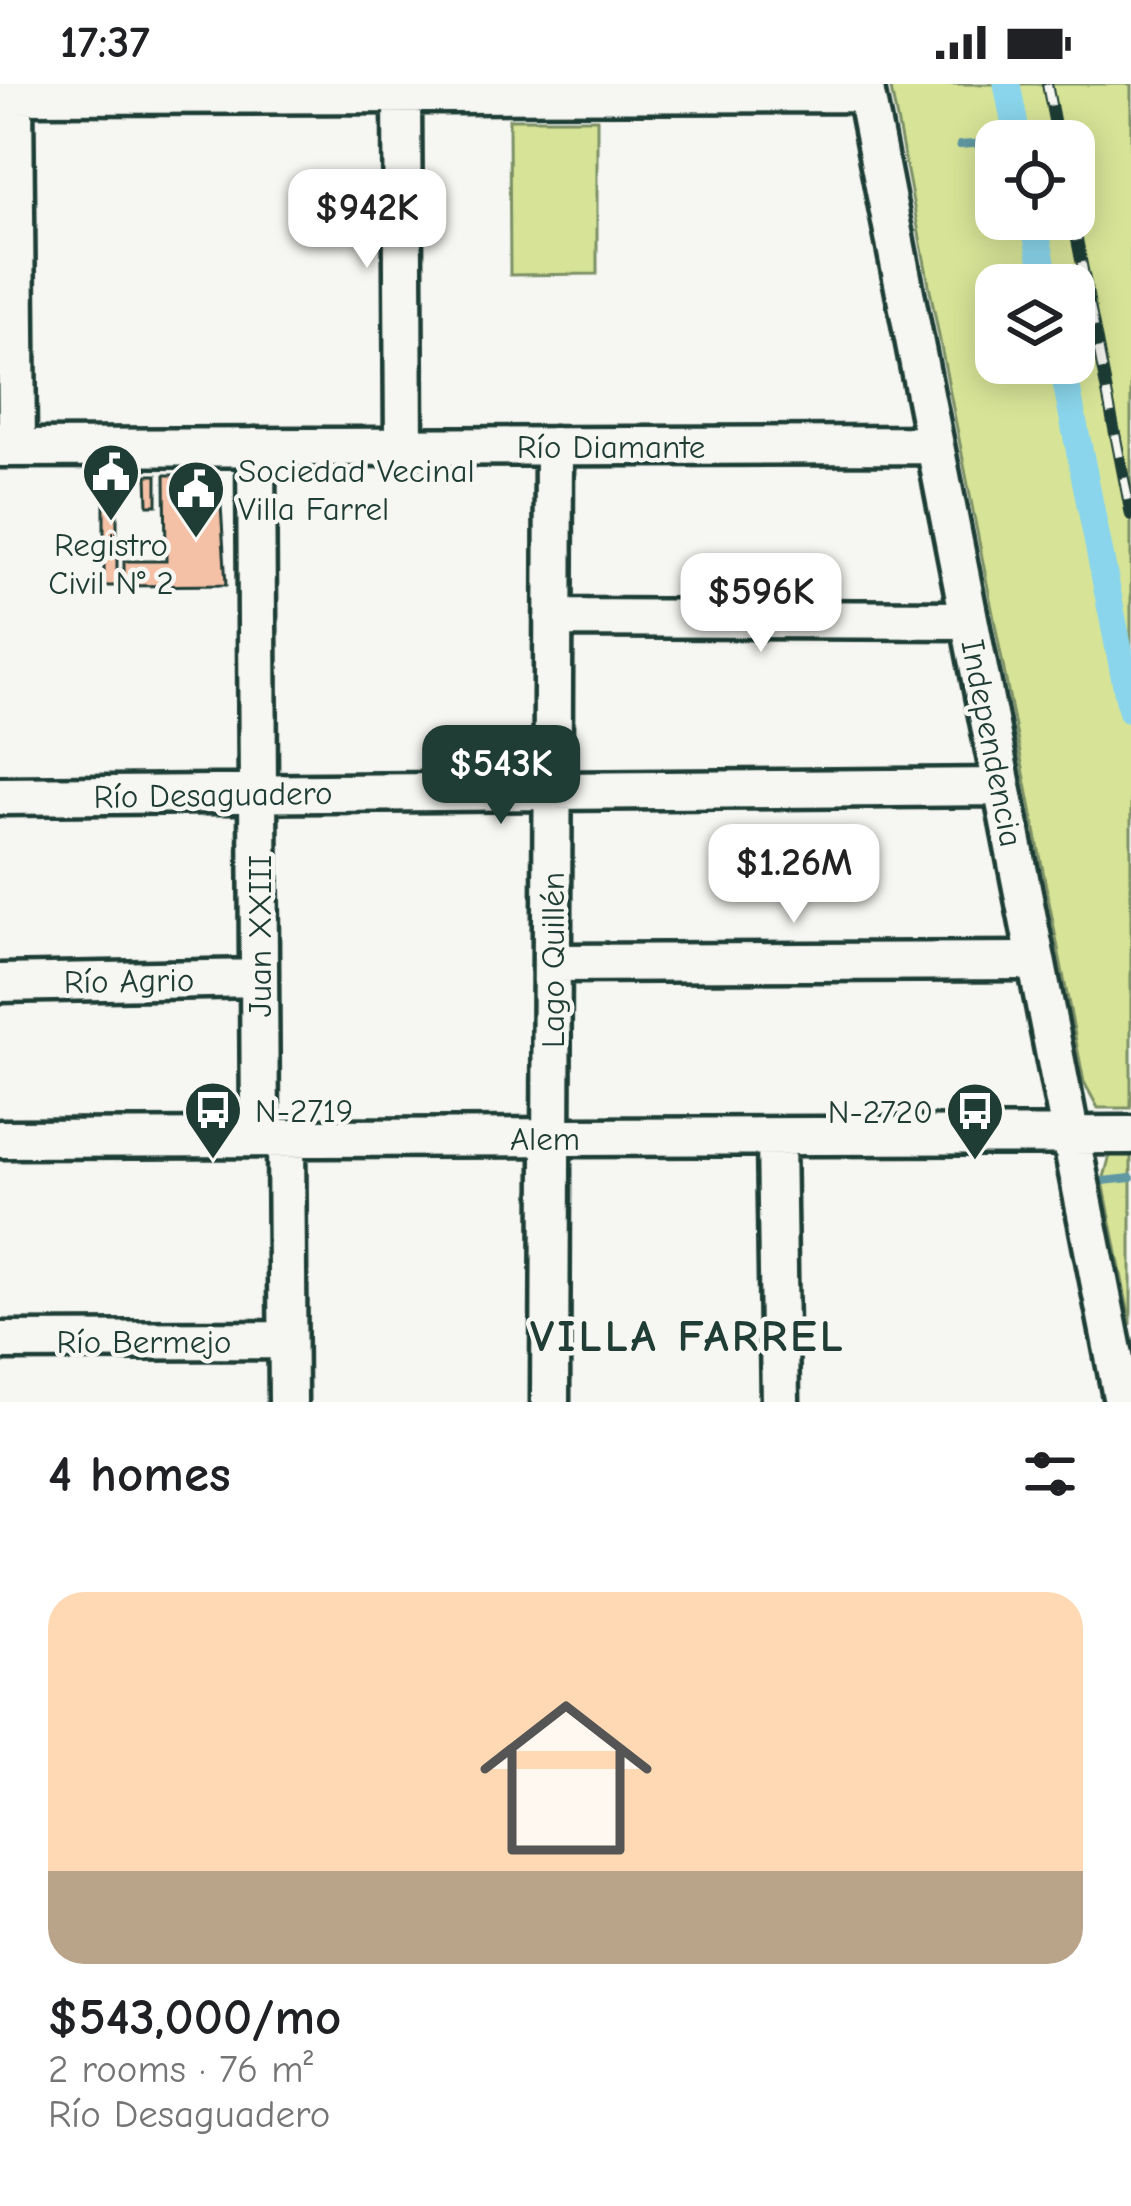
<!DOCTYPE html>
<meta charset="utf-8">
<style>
:root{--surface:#fff;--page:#f6f6f6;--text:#202124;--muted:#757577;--accent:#1f3d34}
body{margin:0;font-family:"Comic Neue",sans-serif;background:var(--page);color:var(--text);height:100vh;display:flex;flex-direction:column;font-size:45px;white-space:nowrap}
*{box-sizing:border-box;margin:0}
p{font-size:39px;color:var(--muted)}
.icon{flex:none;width:66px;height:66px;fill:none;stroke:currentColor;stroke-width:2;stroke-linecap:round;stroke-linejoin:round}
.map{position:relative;height:1318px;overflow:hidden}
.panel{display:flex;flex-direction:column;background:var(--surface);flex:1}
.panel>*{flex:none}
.buttons{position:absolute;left:975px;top:36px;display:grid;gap:24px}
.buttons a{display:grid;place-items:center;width:120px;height:120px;border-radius:24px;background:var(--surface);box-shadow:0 6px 30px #0003;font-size:60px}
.price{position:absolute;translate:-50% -102px;padding:0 27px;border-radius:24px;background:#fff;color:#222;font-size:39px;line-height:78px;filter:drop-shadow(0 3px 6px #0008)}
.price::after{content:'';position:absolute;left:50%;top:72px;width:36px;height:27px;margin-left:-18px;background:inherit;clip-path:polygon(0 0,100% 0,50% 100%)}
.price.selected{background:var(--accent);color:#fff}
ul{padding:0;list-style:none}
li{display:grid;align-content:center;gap:24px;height:636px;padding:0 48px}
li span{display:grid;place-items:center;height:372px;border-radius:36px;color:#555}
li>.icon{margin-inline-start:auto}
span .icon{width:216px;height:216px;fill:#fffc;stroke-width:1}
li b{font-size:51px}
h2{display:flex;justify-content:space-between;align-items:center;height:144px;padding:0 48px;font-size:51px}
.status{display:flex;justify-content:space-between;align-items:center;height:84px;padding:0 60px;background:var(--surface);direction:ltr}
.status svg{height:33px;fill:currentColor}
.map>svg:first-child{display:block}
.green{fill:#d7e497;stroke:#7b9066;stroke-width:3;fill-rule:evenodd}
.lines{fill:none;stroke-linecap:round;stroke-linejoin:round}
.stream{stroke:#5f98a2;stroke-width:8}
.canal{stroke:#8ad5eb;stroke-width:27}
.building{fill:#f5c1a6;stroke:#1f3d34;stroke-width:3}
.minor-casing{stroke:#1f3d34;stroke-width:45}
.minor{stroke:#f6f6f2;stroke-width:36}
.rail-casing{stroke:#1f3d34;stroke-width:12}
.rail{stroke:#f6f6f2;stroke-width:8;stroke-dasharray:22;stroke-linecap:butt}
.labels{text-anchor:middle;stroke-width:9;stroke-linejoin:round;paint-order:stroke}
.street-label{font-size:33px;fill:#1f3d34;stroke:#f6f6f2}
.poi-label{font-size:33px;fill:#1f3d34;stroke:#f6f6f2;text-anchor:start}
.district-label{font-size:45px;font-weight:bold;letter-spacing:3px;fill:#1f3d34;stroke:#f6f6f2}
</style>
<div class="status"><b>17:37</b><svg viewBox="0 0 49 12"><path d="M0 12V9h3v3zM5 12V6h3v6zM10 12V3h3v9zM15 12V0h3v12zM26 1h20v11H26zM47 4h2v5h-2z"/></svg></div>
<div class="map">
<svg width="1131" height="1318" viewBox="0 0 1131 1318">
<rect width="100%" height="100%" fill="#f6f6f2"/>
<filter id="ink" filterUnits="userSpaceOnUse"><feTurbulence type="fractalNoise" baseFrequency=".00833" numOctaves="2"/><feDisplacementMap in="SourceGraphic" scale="24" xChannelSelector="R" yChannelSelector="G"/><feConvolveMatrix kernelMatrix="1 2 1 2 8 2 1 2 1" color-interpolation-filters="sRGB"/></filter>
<g filter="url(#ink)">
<path class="green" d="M890,0H1131V1024H1098L1084,998ZM1074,57V135H996V57ZM1074,201V279H996V201Z
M509,35H597V190L510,191Z
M1131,1060V1241L1103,1097L1110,1071Z"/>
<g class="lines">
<path class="stream" d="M1002,57L1018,55
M960,61L996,58
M1103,1097L1131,1094"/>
<path class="canal" d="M1007,0L1018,57
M1033,135L1047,201
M1062,279L1131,626"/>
</g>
<path class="building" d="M104,391H117V486H124V502H104Z
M147,391H157V421H148Z
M165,391H194V405H220L226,501L124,502V477H166Z"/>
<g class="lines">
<defs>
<path id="minor" d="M864,0L1123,1318
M402,10L404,362
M0,11L866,9
M14,11L17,363
M256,363L260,1054
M0,364L935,361
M553,534L969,536
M0,712L1002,703
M552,879L1036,877
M0,899L259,894
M286,1054L288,1318
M776,1054L780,1318
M0,1055L1131,1051
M0,1257L287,1256
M550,1318L554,362"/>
</defs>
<use href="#minor" class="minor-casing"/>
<use href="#minor" class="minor"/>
<defs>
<path id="rail" d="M1047,0L1058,57
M1073,135L1131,431"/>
</defs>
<use href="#rail" class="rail-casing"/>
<use href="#rail" class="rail"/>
</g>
</g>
<defs>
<symbol id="civic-pin" viewBox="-11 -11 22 30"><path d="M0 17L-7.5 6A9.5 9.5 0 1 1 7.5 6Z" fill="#1f3d34" stroke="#f6f6f2"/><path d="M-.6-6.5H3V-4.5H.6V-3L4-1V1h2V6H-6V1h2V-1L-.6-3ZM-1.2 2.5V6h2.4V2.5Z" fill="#fff"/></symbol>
<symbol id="bus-pin" viewBox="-11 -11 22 30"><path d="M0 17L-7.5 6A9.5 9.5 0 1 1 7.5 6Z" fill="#1f3d34" stroke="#f6f6f2"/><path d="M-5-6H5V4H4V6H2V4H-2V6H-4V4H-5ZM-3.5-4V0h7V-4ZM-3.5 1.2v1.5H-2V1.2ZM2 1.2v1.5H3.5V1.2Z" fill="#fff"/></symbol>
</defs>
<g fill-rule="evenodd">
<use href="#civic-pin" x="78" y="355" width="66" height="90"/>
<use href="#civic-pin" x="163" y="372" width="66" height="90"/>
<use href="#bus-pin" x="180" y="993" width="66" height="90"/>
<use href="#bus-pin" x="942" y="994" width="66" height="90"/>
</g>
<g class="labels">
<g class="street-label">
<text x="611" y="374">Río Diamante</text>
<text transform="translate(993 659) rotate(79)" y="12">Independencia</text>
<text transform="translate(213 710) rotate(-1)" y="12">Río Desaguadero</text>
<text transform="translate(259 852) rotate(-90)" y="12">Juan XXIII</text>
<text transform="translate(552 876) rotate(-90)" y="12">Lago Quillén</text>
<text transform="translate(129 896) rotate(-1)" y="12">Río Agrio</text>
<text x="545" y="1066">Alem</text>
<text x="144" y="1269">Río Bermejo</text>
</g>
<g class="poi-label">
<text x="238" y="398">Sociedad Vecinal<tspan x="238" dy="38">Villa Farrel</tspan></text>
<text x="111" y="472" text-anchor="middle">Registro<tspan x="111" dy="38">Civil N° 2</tspan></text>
<text x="255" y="1038">N-2719</text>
<text x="933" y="1039" text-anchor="end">N-2720</text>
</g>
<g class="district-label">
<text x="688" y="1267">VILLA FARREL</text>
</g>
</g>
</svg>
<div class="buttons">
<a><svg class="icon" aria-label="locate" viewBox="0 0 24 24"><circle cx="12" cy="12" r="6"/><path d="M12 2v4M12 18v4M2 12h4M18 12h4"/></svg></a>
<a><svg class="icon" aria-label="layers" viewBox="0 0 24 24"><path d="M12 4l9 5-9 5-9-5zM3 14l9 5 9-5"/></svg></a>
</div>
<b class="price" style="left:367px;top:187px">$942K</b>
<b class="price" style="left:761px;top:571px">$596K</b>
<b class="price selected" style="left:501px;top:743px">$543K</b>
<b class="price" style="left:794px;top:842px">$1.26M</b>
</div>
<section class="panel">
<h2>4 homes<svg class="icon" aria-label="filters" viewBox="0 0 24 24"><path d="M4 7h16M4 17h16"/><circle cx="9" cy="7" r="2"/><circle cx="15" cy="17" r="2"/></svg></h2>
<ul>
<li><span style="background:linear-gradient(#ffd9b3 75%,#b9a48a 0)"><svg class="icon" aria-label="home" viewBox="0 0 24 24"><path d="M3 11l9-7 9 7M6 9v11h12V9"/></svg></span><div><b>$543,000/mo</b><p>2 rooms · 76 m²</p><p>Río Desaguadero</p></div></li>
</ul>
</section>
